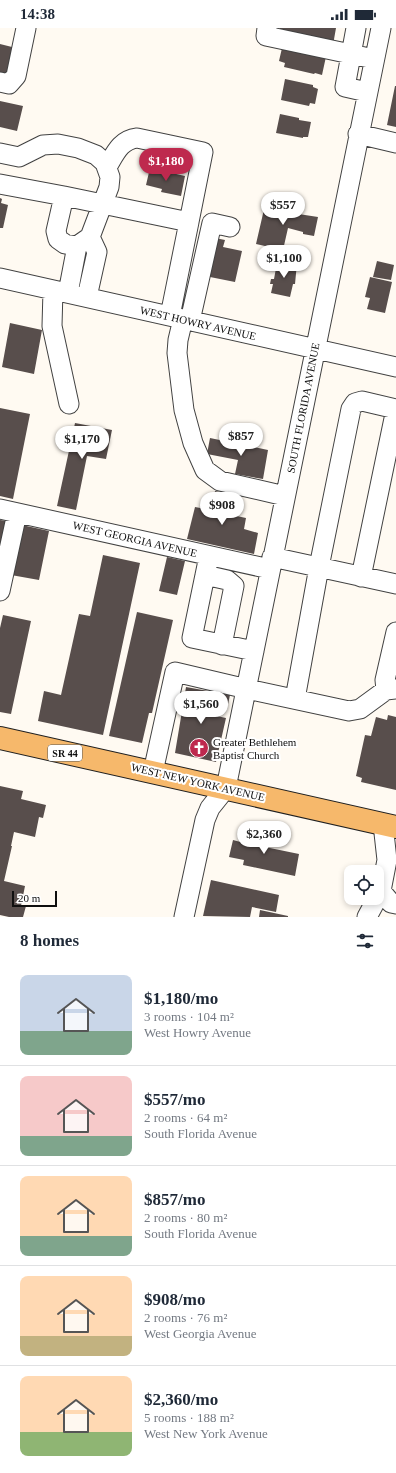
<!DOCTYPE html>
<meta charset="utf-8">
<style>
:root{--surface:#fff;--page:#f6f6f7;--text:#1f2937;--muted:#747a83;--line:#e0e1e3;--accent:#be294e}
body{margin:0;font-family:"Times New Roman",serif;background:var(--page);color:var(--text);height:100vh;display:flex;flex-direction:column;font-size:15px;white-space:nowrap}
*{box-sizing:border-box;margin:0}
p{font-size:13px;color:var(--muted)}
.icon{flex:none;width:22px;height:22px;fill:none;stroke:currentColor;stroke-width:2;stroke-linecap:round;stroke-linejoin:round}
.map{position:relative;height:889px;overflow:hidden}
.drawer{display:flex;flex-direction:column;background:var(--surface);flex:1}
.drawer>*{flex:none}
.buttons{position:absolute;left:344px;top:837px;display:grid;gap:8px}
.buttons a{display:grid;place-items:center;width:40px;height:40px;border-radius:8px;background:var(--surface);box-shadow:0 2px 6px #0003;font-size:20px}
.scale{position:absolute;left:12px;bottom:10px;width:45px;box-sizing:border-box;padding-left:4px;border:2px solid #0f0f0f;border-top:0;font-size:11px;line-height:14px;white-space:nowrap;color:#0f0f0f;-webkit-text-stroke:3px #fff;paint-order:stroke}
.price{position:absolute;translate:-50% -34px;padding:0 9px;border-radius:14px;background:#fff;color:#222;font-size:13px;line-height:26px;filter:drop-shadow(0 1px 2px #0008)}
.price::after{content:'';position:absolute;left:50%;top:24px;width:12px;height:9px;margin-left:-6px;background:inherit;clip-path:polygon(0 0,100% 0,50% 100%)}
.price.on{background:var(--accent);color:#fff}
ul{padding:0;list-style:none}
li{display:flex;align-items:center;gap:12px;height:100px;padding:0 20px}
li+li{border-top:1px solid var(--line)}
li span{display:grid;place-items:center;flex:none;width:112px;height:80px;border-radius:8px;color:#555}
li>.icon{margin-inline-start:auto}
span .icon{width:48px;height:48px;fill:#fffc;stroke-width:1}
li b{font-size:17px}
h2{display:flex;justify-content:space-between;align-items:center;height:48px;padding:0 20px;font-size:17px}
.status{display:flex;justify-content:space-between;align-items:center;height:28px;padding:0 20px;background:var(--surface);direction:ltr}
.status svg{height:11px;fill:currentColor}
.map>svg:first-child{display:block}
.building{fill:#584e4c}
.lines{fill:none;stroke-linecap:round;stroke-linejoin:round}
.minor-casing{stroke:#424242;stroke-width:21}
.major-casing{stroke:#202020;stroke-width:24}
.minor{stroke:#fff;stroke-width:19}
.major{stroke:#f6b86b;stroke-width:22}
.labels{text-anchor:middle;stroke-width:4;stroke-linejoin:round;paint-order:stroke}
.shield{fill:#fff;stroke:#575757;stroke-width:1}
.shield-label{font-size:10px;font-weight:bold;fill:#0f0f0f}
.street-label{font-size:11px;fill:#0f0f0f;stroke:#fff}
.poi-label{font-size:11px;fill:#0f0f0f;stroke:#fff;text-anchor:start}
</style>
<div class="status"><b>14:38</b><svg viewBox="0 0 49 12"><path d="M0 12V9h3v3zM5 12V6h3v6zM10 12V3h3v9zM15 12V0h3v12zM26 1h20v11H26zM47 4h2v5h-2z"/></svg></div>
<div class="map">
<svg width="396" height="889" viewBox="0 0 396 889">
<rect width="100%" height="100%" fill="#fffaf2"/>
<path class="building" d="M280,0H336L333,17L279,5Z
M0,16L16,20L11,47L0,45Z
M282,20L327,24L322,47L315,45L314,46L284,39L285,35L279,33Z
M285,51L313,57V59L318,61L315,76L310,75L309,78L281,72Z
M395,58H396V99L387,97Z
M0,73L23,78L17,103L0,99Z
M280,86L299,90V92L311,94L308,109H303V110L276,105Z
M150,140L185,148L181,168L161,164L162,161L146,157Z
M0,170L2,171L1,175L8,177L3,200H0Z
M265,177L292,183V185L318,189L314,208L303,206V204L288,200L283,222L256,216Z
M215,210L225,212L223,219L242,223L235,254L210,249L213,228H214L216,221H213Z
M287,233L297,235L295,256H293L290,269L271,265L273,256H270L271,251H274L277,235L286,237Z
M377,233L394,237L391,252L373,249Z
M370,249L392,254L385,285L367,281L370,270L365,269Z
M10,295L42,302L34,346L2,339Z
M0,380L30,386L13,471L0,468Z
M75,395L112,402L106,431L87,428L76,482L57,478Z
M210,410L268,422L263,451L235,446L238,432L207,426Z
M215,463L236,468L232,487L246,490L244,501L258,505L254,526L187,511L195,479L211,482Z
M0,492L7,493L0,521Z
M22,497L49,503L39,552L11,547Z
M103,527L140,535L103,707L38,693L44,663L61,667L79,586L90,588Z
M167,529L185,533L177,567L159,563Z
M137,584L173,592L152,685H149L142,715L109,708Z
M3,587L31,593L11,686L0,684V600Z
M186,659L230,667L227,681L205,677L203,685L226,690L216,734L175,725Z
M388,687L396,689V762L361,754L362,750L356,748L365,707L371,708L376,689L387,692Z
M0,758L23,763L21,771L46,777L43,790L39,789L35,809L14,804L11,818H12L4,853L25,858L21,878H26L23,889H9L0,887Z
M252,801L268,804L265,819L299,826L295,848L243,837L244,832L229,829L233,812L248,816Z
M211,852L279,867L276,884L252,879L250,889L203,888Z
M260,882L288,888V889H259Z"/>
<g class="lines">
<defs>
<path id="minor" d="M267,0L266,8L374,31
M356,0L345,59L367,64
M0,54L9,56L16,48L26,0
M358,106L396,115
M0,125L19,129L43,117L58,116L78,120L96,127L105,135L110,149L109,159L90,209
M107,139C115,126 120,112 137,110L203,124L189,194
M0,156L64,168
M77,218L65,216L58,211L56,203L64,168L189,194L170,288
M0,250L396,339
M53,262L52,298L69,376
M68,265L77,218L90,209L97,224L87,269
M183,291L178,312L177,325L184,382L193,415L205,442L220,453L285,468
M190,293L212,195L230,199
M0,481L270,541
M209,528L192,610L254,623
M272,529L396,556
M205,547L227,552L234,558L222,617
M361,549L396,381
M0,563L17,485
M386,662L385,652L396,604
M295,671L319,539L351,381L355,375L362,373L396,381
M153,744L175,644L247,661L349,683L360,681L386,662L396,661
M383,796L387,832L381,863L391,875L396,876
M184,889L205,792L210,780L226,760L381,0
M367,889L381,863"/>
<path id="major" d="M0,710L396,799"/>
</defs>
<use href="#minor" class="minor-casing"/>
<use href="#major" class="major-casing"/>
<use href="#minor" class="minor"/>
<use href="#major" class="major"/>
</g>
<defs>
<symbol id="church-disc" viewBox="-11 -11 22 22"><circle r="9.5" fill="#be294e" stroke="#fff"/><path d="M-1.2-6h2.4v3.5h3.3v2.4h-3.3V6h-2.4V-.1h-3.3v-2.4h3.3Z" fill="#fff"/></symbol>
</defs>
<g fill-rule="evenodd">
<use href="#church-disc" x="188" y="709" width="22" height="22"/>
</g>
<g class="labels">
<rect class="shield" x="48" y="717" width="34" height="16" rx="3"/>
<g class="shield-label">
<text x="65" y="729">SR 44</text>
</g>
<g class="street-label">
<text transform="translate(198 295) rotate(13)" y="4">WEST HOWRY AVENUE</text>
<text transform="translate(303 380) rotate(-79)" y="4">SOUTH FLORIDA AVENUE</text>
<text transform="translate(135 511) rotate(13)" y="4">WEST GEORGIA AVENUE</text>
<text transform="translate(198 754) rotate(13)" y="4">WEST NEW YORK AVENUE</text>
</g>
<g class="poi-label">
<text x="213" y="718">Greater Bethlehem<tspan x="213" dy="13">Baptist Church</tspan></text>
</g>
</g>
</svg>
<div class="buttons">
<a><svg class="icon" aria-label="locate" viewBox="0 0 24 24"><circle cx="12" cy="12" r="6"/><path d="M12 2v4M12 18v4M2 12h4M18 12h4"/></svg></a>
</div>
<div class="scale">20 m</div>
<b class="price on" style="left:166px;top:154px">$1,180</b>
<b class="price" style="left:283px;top:198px">$557</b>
<b class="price" style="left:284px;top:251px">$1,100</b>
<b class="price" style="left:241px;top:429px">$857</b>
<b class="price" style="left:82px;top:432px">$1,170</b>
<b class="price" style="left:222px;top:498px">$908</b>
<b class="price" style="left:201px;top:697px">$1,560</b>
<b class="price" style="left:264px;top:827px">$2,360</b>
</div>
<section class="drawer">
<h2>8 homes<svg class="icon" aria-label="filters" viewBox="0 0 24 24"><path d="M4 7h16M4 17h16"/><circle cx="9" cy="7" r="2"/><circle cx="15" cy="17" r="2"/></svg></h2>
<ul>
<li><span style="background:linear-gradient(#c9d6e8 70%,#7fa58c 0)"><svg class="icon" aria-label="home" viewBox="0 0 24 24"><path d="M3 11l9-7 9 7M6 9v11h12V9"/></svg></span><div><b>$1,180/mo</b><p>3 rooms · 104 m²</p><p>West Howry Avenue</p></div></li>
<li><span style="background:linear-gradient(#f6c9c9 75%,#7fa58c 0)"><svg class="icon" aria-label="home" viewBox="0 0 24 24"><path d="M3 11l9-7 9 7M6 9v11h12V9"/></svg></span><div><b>$557/mo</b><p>2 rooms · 64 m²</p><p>South Florida Avenue</p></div></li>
<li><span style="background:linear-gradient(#ffd9b3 75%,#7fa58c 0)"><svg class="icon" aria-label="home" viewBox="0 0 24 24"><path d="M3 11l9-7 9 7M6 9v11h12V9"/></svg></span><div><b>$857/mo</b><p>2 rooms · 80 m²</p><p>South Florida Avenue</p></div></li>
<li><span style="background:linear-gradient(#ffd9b3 75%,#c2b280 0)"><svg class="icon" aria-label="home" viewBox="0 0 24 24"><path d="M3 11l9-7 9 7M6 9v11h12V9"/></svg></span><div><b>$908/mo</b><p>2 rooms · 76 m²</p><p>West Georgia Avenue</p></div></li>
<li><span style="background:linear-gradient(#ffd9b3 70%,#8fb573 0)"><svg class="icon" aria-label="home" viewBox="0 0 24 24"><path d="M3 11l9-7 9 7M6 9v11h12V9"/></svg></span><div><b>$2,360/mo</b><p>5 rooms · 188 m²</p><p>West New York Avenue</p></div></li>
</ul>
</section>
